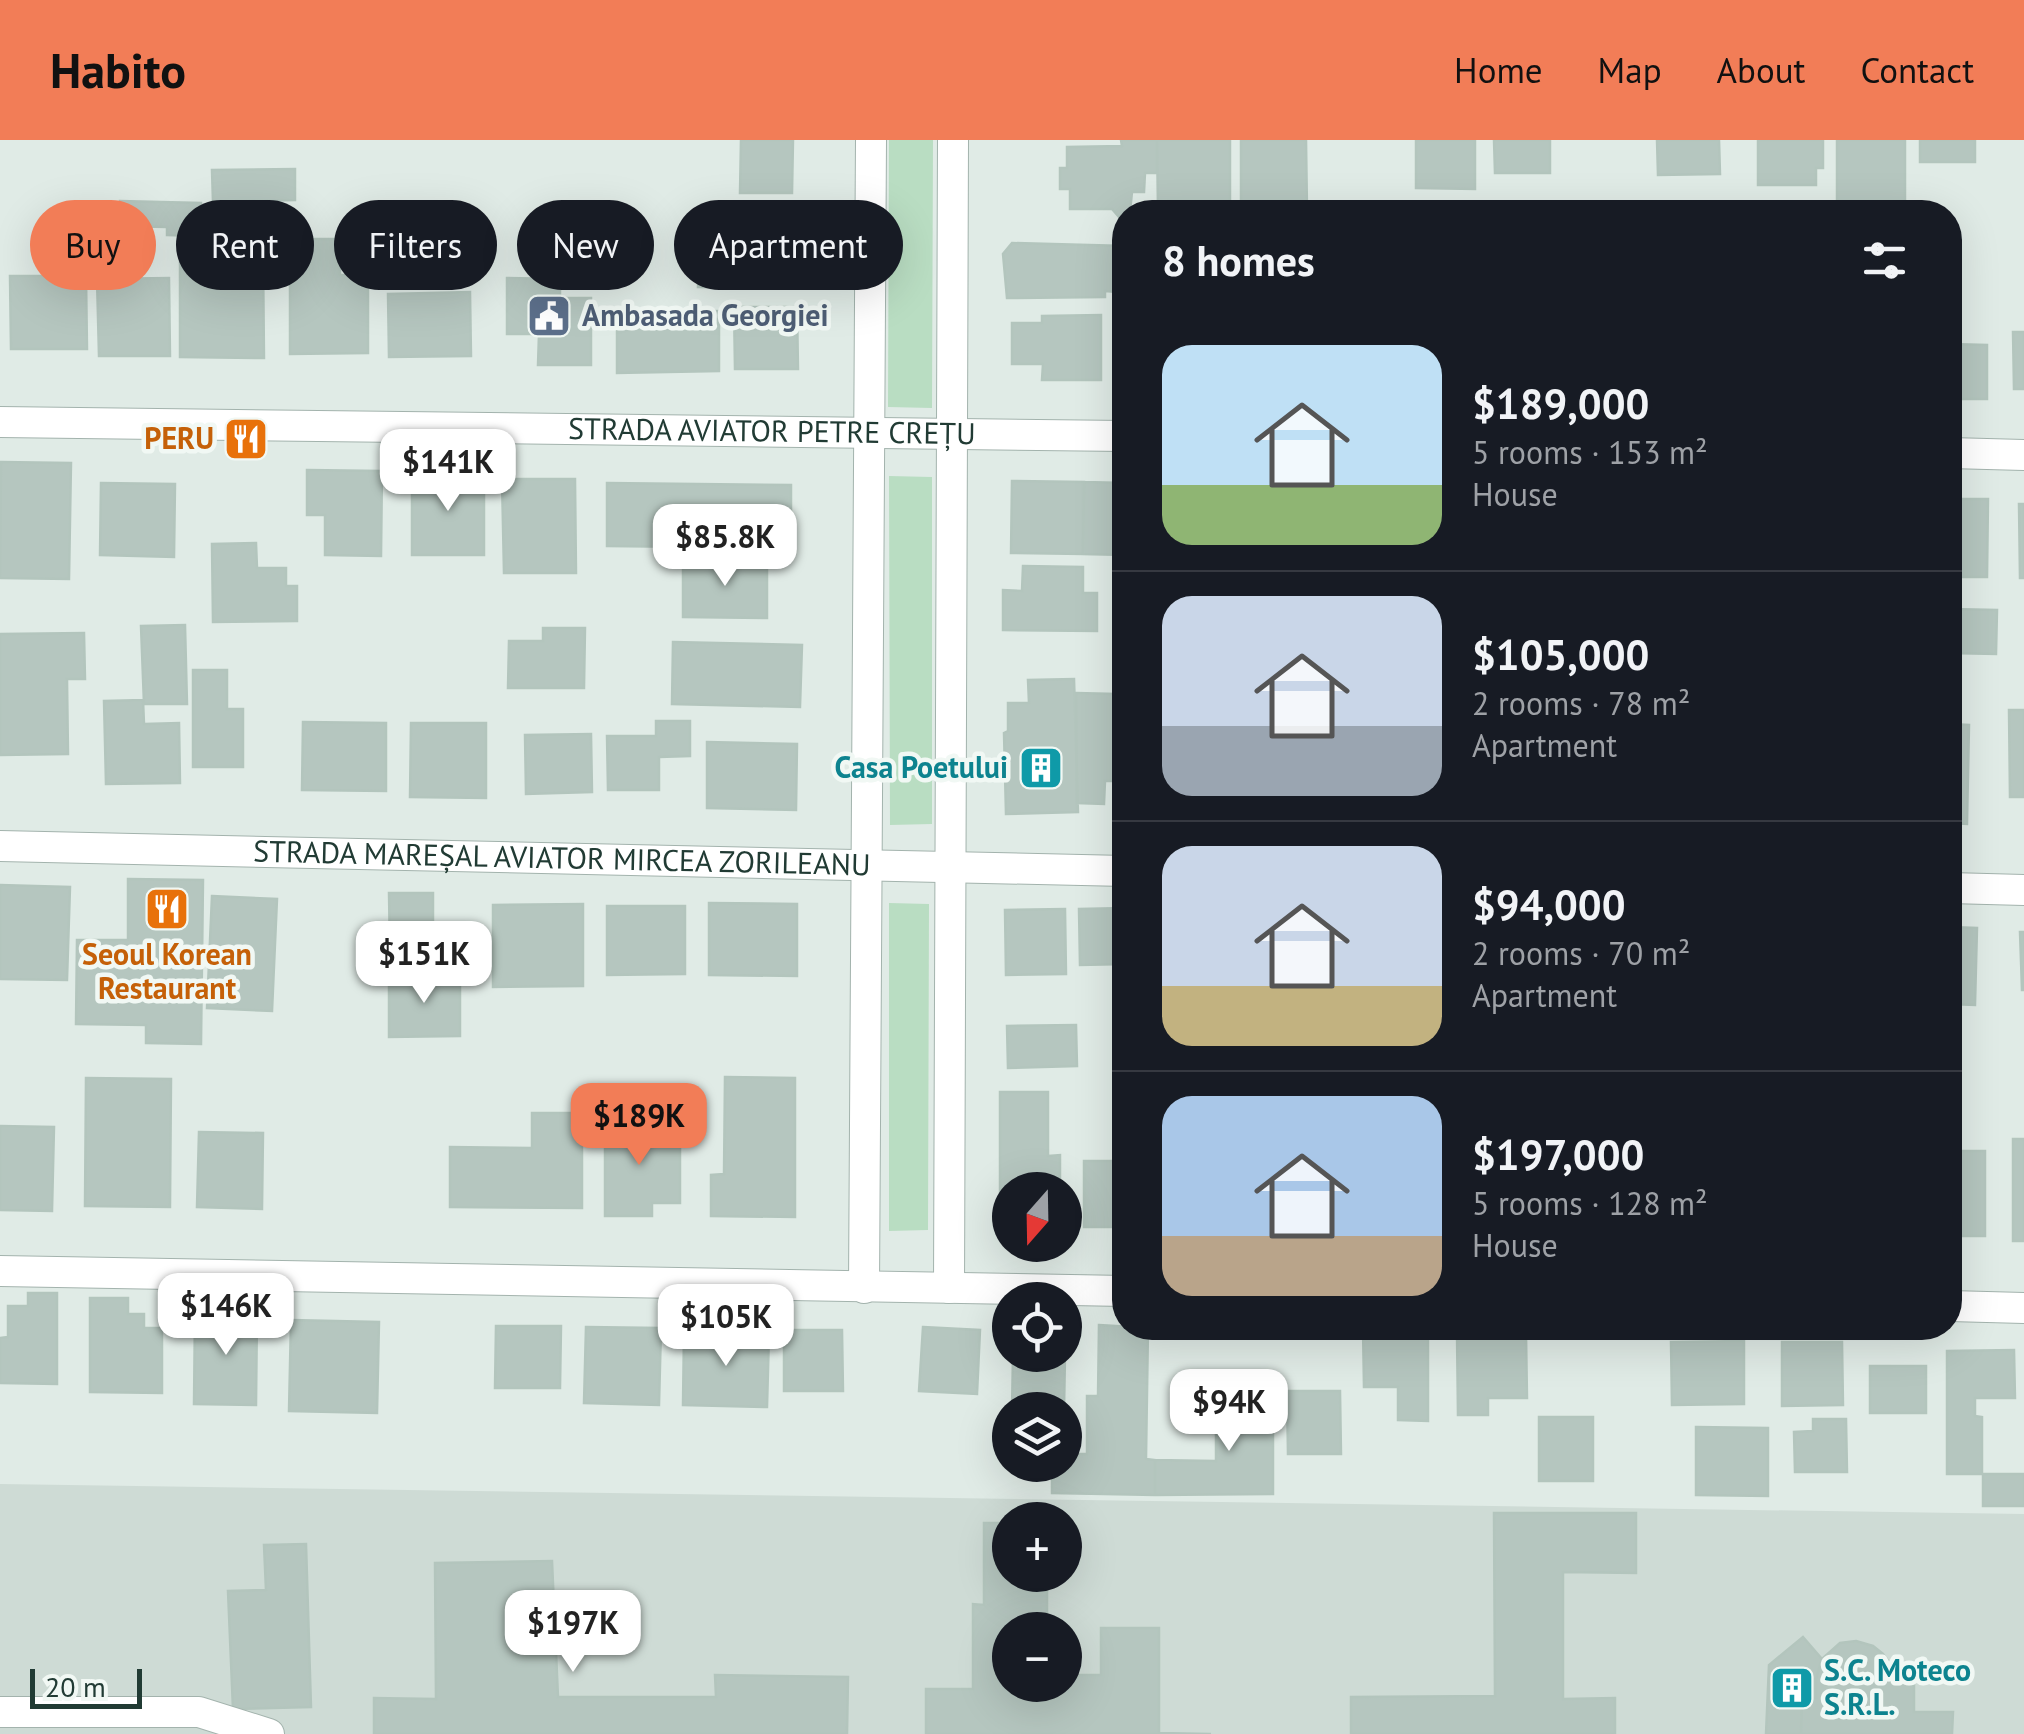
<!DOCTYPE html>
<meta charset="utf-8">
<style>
:root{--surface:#171b24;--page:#242831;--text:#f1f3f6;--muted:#9ea1a6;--line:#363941;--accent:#f27d57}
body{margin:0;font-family:"PT Sans",sans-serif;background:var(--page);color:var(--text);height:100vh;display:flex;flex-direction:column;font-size:38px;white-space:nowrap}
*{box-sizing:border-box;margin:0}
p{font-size:32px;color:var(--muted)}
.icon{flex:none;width:55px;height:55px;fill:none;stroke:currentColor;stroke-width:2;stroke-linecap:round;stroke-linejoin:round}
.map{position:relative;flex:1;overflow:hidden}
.panel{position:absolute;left:1112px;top:60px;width:850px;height:1140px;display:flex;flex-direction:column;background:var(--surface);border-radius:40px;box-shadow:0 10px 40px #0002}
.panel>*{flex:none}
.top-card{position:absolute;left:30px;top:60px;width:932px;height:90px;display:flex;gap:20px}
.needle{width:65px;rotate:200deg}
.buttons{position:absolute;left:992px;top:1032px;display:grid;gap:20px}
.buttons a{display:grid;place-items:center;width:90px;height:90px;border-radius:50%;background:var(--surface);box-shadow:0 10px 40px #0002;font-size:50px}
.scale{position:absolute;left:30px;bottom:25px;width:112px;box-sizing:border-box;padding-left:10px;border:5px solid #213b34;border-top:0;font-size:28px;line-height:35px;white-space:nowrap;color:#213b34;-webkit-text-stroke:8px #f1f8f4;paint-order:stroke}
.price{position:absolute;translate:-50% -85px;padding:0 22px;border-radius:20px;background:#fff;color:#222;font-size:32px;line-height:65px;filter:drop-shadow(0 2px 5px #0008)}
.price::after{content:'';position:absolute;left:50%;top:60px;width:30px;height:22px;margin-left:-15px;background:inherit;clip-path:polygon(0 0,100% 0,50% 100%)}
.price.active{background:var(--accent);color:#111}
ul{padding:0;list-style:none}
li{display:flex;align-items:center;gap:30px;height:250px;padding:0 50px}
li+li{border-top:2px solid var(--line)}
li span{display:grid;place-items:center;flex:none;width:280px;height:200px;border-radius:30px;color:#555}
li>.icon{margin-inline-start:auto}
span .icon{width:120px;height:120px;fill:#fffc;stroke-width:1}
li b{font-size:42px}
h2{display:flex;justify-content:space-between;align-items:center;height:120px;padding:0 50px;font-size:42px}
.pill{padding:0 35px;border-radius:45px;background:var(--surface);box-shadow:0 10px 40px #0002;font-size:35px;line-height:90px}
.pill.active{background:var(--accent);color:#111}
header{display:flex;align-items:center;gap:60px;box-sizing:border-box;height:140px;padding:0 50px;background:var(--accent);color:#111}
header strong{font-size:48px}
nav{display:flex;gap:55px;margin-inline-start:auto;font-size:35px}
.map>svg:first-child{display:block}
.built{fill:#cedbd5;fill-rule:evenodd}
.green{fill:#b9ddc2}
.building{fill:#b5c6bf;stroke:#b3c5bd;stroke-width:2.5}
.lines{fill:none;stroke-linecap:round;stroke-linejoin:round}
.minor-casing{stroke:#a3b3ad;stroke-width:32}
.minor{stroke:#fff;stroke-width:30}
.labels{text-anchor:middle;stroke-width:9;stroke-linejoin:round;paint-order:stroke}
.service-label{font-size:30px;font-weight:bold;fill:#4e5e75;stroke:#f1f8f4;text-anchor:start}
.street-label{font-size:30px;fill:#213b34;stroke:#f1f8f4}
.food-label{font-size:30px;font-weight:bold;fill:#c56008;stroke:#f1f8f4;text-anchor:end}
.culture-label{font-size:30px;font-weight:bold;fill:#0d838f;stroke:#f1f8f4;text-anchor:end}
</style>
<header>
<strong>Habito</strong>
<nav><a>Home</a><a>Map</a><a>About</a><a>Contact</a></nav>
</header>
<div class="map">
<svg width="2024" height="1594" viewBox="0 0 2024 1594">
<rect width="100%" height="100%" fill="#e0ebe6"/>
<path class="built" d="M0,1344L2024,1374V1594H0ZM1010,1380H1065V1435H1010ZM1010,1490H1065V1545H1010Z"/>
<path class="green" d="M889,0H933L932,268L888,267Z
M889,336L932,337V684L890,685Z
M889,763L929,764L928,1090L889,1091Z"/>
<path class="building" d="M741,0H793L792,53H740Z
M1121,0H1157V33H1145L1144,52H1132L1130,72L1119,77L1112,69H1070V49H1060V28H1067V7L1122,6Z
M1157,0H1230V70H1158Z
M1241,0H1306L1307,70H1241Z
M1416,0H1475V49L1416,48Z
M1494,0H1550V33H1495Z
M1657,0H1719L1720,34L1658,35Z
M1758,0H1823V28H1816V45H1758Z
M1837,0H1905V72H1837Z
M1920,0H1975V22H1920Z
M295,29V60L213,62L212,30Z
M120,61L201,63V96L167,95V87L120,86Z
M698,84H771V148L698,147Z
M290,99H340V135H368V213L290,214Z
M1012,103L1125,106V158H1117V152L1105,151V157L1007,158L1003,114Z
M180,114H263L264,218L180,217Z
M10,136H86L87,209H11Z
M169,138L170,216H99L97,139Z
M507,138L560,139V158H591V225H538L539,194H507Z
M470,152L471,216L389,217L388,154Z
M734,167H797L798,229H735Z
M719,171V231L617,233V172Z
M1101,175V240H1042L1043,224H1012V183H1042V176Z
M2013,192H2024V249H2014Z
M1950,204L1987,205V259H1950Z
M1,322L71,323L69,439L0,438Z
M307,330L382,331L381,416L325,415V375H307Z
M412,333H484V415H412Z
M502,339H575L576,433H504Z
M1012,341L1084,342L1083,414L1011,413Z
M1084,342L1125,343V415L1083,414Z
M101,343L175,344L174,417L100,415Z
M607,343L791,345V408L607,406Z
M1950,359H1988L1987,437H1950Z
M2019,364H2024V438H2020Z
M256,403L257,428H286V446H297V481L213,482L212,404Z
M683,420H767V478L683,477Z
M1023,426L1083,427V453H1097V491L1003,490V450L1022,451Z
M1950,469L1997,470L1996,514L1950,513Z
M185,485L187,564H144L141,486Z
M543,488H585L584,548H508L509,501H543Z
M84,493L85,539H67L68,614L0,615V494Z
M673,502L802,505L800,567L672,564Z
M193,530H227V569H243V627H193Z
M1074,539L1078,672L1006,674L1004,593L1008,591V563H1029L1028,540Z
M1076,553L1116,554V593H1125V641H1105L1104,664L1077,663Z
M143,560L144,584L179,583L180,643L106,644L104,561Z
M2009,570H2024V657H2010Z
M656,581H690V616L659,617V650H608L607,596H656Z
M303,582L386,583V651L302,650Z
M411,583H486V658L410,657Z
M1950,584L1969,585L1967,684L1950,683Z
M591,594L592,652L526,654L525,595Z
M707,602L797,604L796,670L707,668Z
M128,739L203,740L201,904L146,903V885L76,884L77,800H128Z
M0,745L70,747L67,840L0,839Z
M389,753H433V814H390Z
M212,756L277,759L272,871L207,868Z
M709,763L797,764V836L709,835Z
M583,764V846L493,847V765Z
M607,766H685V834L607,835Z
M1125,768V824L1080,825L1079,769Z
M1065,769L1066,834L1006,835L1005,770Z
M1950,787L1977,788L1975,865L1950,864Z
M2020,792H2024V850H2022Z
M460,835V896L389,897V836Z
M1076,885L1077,926L1008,928L1007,886Z
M725,937L795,938V1077L711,1076V1035L724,1034Z
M86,938L171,939L170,1067L85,1066Z
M1000,952H1048V1016L1060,1015V1050H1010V1086H1000Z
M532,973H582V1068L450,1067V1007L532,1008Z
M605,979H654L653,997L680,998V1063H652V1076H605Z
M0,986L54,987L52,1071L0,1070Z
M199,992L263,993L262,1069L197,1067Z
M2013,999H2024V1101H2013Z
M1950,1011H1985V1096H1950Z
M1084,1021H1125V1087H1084Z
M28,1153H57V1244L0,1243V1198L8,1197V1166H28Z
M90,1158H128V1174H144V1188H162V1253L90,1252Z
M195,1172L257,1173L256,1265L194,1264Z
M291,1180L379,1182L377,1273L289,1271Z
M1099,1185L1148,1188L1146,1319L1155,1320V1355L1052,1353V1325H1065V1314H1087V1256H1098Z
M496,1186H561L560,1248H495Z
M586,1187L661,1188L659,1265L584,1263Z
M923,1187L980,1190L977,1254L919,1251Z
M1363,1188H1428V1281L1398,1280V1247H1364Z
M784,1190H842L843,1251H784Z
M684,1192L769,1194L767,1267L683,1265Z
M1457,1194H1526L1527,1258H1488V1275H1458Z
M1744,1201V1264L1672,1265L1671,1202Z
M1782,1202H1842L1843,1265L1782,1266Z
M2014,1210L2015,1258H1975V1276L1982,1277V1334H1947V1211Z
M1013,1215H1065L1064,1270H1012Z
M1870,1226H1926V1273H1870Z
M1287,1251H1340L1341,1314H1288Z
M1216,1255H1273V1354L1155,1355V1320L1216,1321Z
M1539,1277H1593V1341H1539Z
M1813,1279H1846L1847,1332H1795L1794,1292L1813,1291Z
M1696,1287L1768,1288V1356L1696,1355Z
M1983,1334H2024V1366H1983Z
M1494,1373H1636V1433L1563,1432V1559L1615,1558V1594H1351V1557L1495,1556Z
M984,1383H1010V1435H1047V1490H1010V1545H1065V1535H1101V1488H1159V1593L1211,1594H926V1549H973V1464L984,1465Z
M306,1404L311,1567L233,1569L228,1451L266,1450L264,1405Z
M552,1421L558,1557H716L715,1535L848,1537L847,1594H374V1558L436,1559L435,1423Z
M1803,1497L1822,1519L1816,1539V1558H1802L1801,1594H1766L1769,1525Z
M1856,1501L1873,1506L1883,1514L1892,1526L1894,1542H1914V1572H1953L1952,1594H1801L1802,1558H1816V1539L1822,1519L1840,1503Z"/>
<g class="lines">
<defs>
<g id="minor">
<path id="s1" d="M0,282L1125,296"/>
<path d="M1950,313L2024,315"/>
<path id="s2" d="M0,706L1125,731"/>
<path d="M1950,748L2024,750"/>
<path d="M0,1131L1125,1151"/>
<path d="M864,1148L871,0"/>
<path d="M949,1148L953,0"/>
<path d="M1950,1166L2024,1168"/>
<path d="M0,1572H199L269,1594"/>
</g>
</defs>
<use href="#minor" class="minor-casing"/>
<use href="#minor" class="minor"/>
</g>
<defs>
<symbol id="civic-square" viewBox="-11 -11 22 22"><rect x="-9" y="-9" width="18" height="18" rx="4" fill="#5c6f8a" stroke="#f1f8f4"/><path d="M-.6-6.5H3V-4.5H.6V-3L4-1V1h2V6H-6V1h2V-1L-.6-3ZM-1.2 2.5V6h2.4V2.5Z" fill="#fff"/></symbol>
<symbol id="restaurant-square" viewBox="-11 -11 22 22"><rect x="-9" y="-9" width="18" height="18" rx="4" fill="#e8710a" stroke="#f1f8f4"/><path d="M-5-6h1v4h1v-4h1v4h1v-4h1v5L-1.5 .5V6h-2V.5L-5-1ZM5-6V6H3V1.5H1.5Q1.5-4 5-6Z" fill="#fff"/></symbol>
<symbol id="building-square" viewBox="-11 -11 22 22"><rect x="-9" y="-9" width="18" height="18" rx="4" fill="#0f9aa8" stroke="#f1f8f4"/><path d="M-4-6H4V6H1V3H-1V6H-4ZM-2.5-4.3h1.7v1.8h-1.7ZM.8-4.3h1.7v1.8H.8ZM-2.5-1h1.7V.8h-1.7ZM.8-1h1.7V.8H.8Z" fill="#fff"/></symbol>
</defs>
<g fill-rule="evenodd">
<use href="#civic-square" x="524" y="151" width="50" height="50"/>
<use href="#restaurant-square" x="221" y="274" width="50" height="50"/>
<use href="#building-square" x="1016" y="603" width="50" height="50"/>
<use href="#restaurant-square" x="142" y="744" width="50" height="50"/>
<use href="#building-square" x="1767" y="1523" width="50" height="50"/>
</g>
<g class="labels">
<g class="service-label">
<text x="582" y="186">Ambasada Georgiei</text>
</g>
<g class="street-label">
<text dy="10" stroke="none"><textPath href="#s1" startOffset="772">STRADA AVIATOR PETRE CREȚU</textPath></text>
<text dy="10" stroke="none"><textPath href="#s2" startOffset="562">STRADA MAREȘAL AVIATOR MIRCEA ZORILEANU</textPath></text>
</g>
<g class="food-label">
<text x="214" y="309">PERU</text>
<text x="167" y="825" text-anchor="middle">Seoul Korean<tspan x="167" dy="34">Restaurant</tspan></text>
</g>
<g class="culture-label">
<text x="1008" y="638">Casa Poetului</text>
<text x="1824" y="1541" text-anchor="start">S.C. Moteco<tspan x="1824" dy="34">S.R.L.</tspan></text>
</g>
</g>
</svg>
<div class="buttons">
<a><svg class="needle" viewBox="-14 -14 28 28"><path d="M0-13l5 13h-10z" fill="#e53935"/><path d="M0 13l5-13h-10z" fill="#9ea1a6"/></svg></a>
<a><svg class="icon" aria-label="locate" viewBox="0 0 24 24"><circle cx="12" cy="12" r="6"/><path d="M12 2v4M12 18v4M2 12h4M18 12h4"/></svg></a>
<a><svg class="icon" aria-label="layers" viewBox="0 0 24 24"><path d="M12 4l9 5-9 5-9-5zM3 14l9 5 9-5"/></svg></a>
<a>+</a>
<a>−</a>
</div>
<div class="scale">20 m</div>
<b class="price" style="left:448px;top:374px">$141K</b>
<b class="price" style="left:725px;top:449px">$85.8K</b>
<b class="price" style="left:424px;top:866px">$151K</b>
<b class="price active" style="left:639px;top:1028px">$189K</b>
<b class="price" style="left:226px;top:1218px">$146K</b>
<b class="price" style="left:726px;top:1229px">$105K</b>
<b class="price" style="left:1229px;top:1314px">$94K</b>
<b class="price" style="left:573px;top:1535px">$197K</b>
<div class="top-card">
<a class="pill active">Buy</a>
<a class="pill">Rent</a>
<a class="pill">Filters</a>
<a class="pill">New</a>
<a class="pill">Apartment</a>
</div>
<section class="panel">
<h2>8 homes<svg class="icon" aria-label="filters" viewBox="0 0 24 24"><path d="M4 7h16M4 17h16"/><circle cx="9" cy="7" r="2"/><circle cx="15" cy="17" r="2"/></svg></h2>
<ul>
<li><span style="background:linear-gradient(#bfe0f5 70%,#8fb573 0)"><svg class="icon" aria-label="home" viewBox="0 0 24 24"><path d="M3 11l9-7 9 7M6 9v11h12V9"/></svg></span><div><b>$189,000</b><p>5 rooms · 153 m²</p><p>House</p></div></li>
<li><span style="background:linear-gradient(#c9d6e8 65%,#9aa5b1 0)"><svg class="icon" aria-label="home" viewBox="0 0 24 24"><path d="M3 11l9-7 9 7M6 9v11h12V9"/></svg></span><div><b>$105,000</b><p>2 rooms · 78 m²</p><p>Apartment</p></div></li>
<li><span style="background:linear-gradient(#c9d6e8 70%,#c2b280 0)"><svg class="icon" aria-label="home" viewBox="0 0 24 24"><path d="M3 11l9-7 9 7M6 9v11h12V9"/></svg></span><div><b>$94,000</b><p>2 rooms · 70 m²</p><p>Apartment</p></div></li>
<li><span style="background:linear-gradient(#a9c7e8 70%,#b9a48a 0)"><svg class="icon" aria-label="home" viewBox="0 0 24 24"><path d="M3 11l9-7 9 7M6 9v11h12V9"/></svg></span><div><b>$197,000</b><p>5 rooms · 128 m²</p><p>House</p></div></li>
</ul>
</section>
</div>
